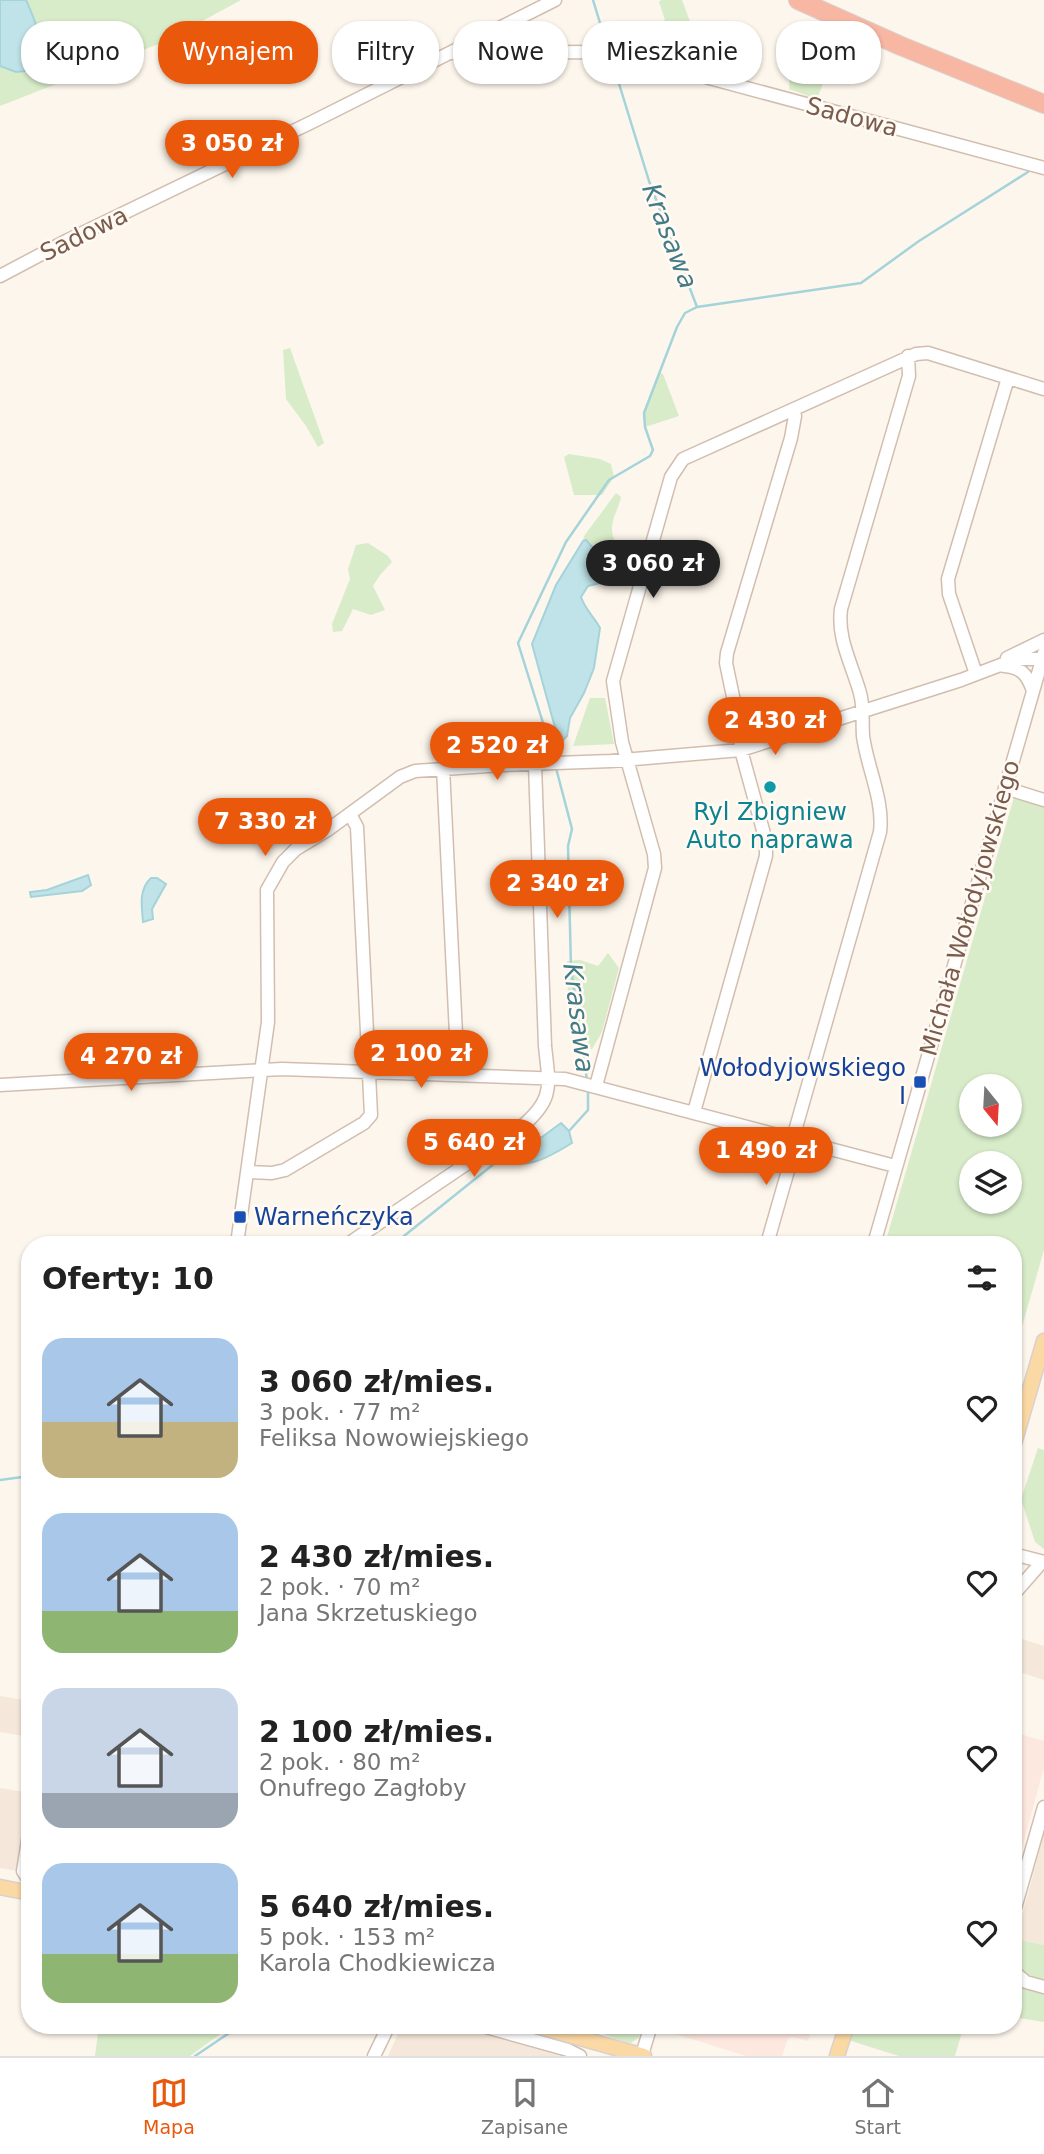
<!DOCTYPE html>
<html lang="pl">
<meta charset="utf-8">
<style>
:root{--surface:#fff;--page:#f6f6f6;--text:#222;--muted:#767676;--line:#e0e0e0;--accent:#ea580c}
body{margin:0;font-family:"DejaVu Sans",sans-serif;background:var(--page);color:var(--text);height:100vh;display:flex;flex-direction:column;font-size:26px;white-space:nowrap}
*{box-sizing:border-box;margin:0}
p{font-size:23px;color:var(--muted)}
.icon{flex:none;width:38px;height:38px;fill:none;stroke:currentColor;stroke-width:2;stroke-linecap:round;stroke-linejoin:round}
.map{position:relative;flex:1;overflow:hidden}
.panel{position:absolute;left:21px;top:1236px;width:1001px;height:798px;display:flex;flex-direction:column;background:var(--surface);border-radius:28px;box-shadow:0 2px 5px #0004}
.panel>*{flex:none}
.hud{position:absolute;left:21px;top:21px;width:1003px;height:63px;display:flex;gap:14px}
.needle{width:46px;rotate:162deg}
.buttons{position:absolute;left:959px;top:1074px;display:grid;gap:14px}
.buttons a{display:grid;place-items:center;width:63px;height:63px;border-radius:50%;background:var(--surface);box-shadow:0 2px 5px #0004;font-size:35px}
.price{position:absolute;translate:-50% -60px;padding:0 16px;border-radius:24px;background:var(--accent);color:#fff;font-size:23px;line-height:46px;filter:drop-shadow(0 2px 4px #0008)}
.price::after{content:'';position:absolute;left:50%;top:42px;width:21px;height:16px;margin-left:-10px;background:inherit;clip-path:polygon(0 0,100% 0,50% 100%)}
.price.selected{background:#222;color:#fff}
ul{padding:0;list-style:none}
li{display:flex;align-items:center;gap:21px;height:175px;padding:0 21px}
li span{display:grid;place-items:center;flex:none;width:196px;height:140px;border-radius:21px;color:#555}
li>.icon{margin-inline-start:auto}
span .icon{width:84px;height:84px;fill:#fffc;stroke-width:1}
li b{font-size:30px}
h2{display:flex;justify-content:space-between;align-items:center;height:84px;padding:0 21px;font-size:30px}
.tag{padding:0 24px;border-radius:28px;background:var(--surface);box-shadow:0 2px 5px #0004;font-size:24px;line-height:63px}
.tag.selected{background:var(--accent);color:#fff}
.tabs{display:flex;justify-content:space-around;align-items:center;height:98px;border-top:2px solid var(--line);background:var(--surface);font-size:19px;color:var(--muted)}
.tabs a{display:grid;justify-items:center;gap:4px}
.tabs .selected{color:var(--accent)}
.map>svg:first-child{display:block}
.residential{fill:#f5e8da}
.commercial{fill:#fde8e0}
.green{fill:#d8ecc9;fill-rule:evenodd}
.water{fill:#bfe3e8;stroke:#a5d3da;stroke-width:2}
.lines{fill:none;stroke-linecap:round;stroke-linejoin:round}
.stream{stroke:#a5d3da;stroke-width:2.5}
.minor-casing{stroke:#d1beb0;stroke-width:15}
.major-casing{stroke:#dad1cd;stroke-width:17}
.highway-casing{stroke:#dad1cd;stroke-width:20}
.minor{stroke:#fff;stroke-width:12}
.major{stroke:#fbd9a5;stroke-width:14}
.highway{stroke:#f7b7a3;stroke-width:18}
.culture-dot{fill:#0f9aa8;stroke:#fffaf3;stroke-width:2.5}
.transit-dot{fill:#1a4fb4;stroke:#fffaf3;stroke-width:2.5}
.labels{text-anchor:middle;stroke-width:5;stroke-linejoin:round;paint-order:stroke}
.street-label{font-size:24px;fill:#7a5c4d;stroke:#fffaf3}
.culture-label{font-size:24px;fill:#0d838f;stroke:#fffaf3}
.transit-label{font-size:24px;fill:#164399;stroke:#fffaf3;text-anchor:end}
.water-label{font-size:26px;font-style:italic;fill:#437c86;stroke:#fffaf3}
</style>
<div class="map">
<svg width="1044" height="2056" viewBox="0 0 1044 2056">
<rect width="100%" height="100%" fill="#fdf6ec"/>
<path class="residential" d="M1013,1636L1044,1646V1680L1013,1670Z
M0,1696L30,1701V1737L0,1732Z
M0,1788L30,1793L17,1871L0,1868Z
M1044,1833V1945L1016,1939Z
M402,2025H454L560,2056H388Z"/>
<path class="commercial" d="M1013,1732L1044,1741V1767L1017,1867L1013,1866Z
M668,2025H813L808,2041L792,2037L788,2039L782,2056H746L666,2031Z"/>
<path class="green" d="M0,0H241L166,41L0,106Z
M661,0H682L707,67L624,45L625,37L643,35L649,27L665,20L659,2Z
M792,31L835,52L817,99L789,89Z
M290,348L324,443L318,447L306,426L286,399L283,350Z
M659,372L663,374L679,416L645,427L644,413Z
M569,454L600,459L611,464L614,477L602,495H574L564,457Z
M616,493L621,497C619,508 612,517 612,529C612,556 644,546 609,581C607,564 598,552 586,541H583L584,536Z
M368,543L388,556L392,562L380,575L373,586L385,610L371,615L353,609L342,631L333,632L332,624L350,579L348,569L356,545Z
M590,698H605L614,744L573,746Z
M1014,797L1044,806V1250L1013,1358V1244H885ZM971,1087H1010V1125H971ZM971,1164H1010V1202H971Z
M608,953L619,968L602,1032L592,1049H583L577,1007L568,998L567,961L580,960L598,966Z
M1038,1448L1044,1450V1549L1035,1542L1021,1499Z
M1021,1940L1044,1945V2022L1013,2017V1948Z
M99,2025H233L190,2056H95Z
M581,2025H644L639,2037L631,2043C612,2040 598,2030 581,2025Z
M852,2025H964L955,2056H899L848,2040Z"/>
<path class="water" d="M0,0H26C37,25 46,44 34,70L16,72L0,66Z
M586,540C597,552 607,564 609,581L588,586L581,597C585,609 594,617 600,628L594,668L584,693L570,718L567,736L562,741L554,724L532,644L556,585L583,541Z
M88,875L91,885L82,891L31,897L30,892L47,890Z
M151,878H157L166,884L152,909L153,919L143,922C142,907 138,890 151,878Z
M561,1123L569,1131L572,1143C549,1157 524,1173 498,1157L521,1140L542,1137Z"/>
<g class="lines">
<path class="stream" d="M593,0L607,46
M612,61L649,181L697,307
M554,758L518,643L566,542L609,480L650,456L653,450L645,427L644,413L677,327L685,313L697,307L861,283L919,241L1028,172
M556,768L572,829L568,846L571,968L587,1080
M569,1131L588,1110V1090
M394,1244L500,1159
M0,1480L30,1476
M195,2056L241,2025"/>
<defs>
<path id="minor" d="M513,21L521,39L531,53
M450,53L594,52L624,55L1044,168
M0,276L68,240L312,122L555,0
M1007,658L1044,640
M1004,666C1022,667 1028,676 1033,691
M976,674L949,594L948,579L1008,378
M443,768L458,1075
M1005,788L1044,800
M0,1085L282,1069L565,1079L895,1166
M596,1086L655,868L654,854L622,742L613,681L671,477L683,459L916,354L928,353L1044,389
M694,1112L766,856V841L741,750L739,725L726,663L727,653L791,438L795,416L792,410
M793,1138L880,832C884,800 867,767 863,736C862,721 864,707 860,693C852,664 837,639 841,609L909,376L908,356
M247,1172L272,1173L285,1170L364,1123L371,1115L357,827L350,814
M237,1244L268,1022L267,890L283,862L296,849L329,829L400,777L415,771L502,765L611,761L741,750L961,680L1003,664L1023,659H1042
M348,1244L521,1127C555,1099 549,1085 545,1046L535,765
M767,1244L797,1139
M874,1244L1044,653
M1013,1554L1044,1562
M1013,1595L1042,1562
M30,1828L23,1871L30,1882
M1013,1915L1044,1807
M1013,1971L1026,1982L1044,1987
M479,2025L568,2050L580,2056
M642,2055L651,2025
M374,2056L389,2025"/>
<path id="major" d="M1013,1447L1044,1341
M0,1887L30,1893
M534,2025L644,2056
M837,2056L847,2025"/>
<path id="highway" d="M798,0L901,46L1044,104"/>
</defs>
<use href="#minor" class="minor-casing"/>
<use href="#major" class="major-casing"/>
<use href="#highway" class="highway-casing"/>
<use href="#minor" class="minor"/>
<use href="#major" class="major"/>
<use href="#highway" class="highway"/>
</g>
<circle class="culture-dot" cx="770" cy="787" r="7"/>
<g class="transit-dot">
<rect x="913" y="1075" width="14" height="14" rx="3.5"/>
<rect x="233" y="1210" width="14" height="14" rx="3.5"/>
</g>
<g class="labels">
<g class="street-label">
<text transform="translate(852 117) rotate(15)" y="8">Sadowa</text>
<text transform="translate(84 234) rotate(-26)" y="8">Sadowa</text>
<text transform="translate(970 908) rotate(-74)" y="8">Michała Wołodyjowskiego</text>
</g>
<g class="culture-label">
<text x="770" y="820">Ryl Zbigniew<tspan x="770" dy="28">Auto naprawa</tspan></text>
</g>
<g class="transit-label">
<text x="906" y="1076">Wołodyjowskiego<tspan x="906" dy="28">I</tspan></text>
<text x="254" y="1225" text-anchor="start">Warneńczyka</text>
</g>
<g class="water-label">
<text transform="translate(670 236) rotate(69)" y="9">Krasawa</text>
<text transform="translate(579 1018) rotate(83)" y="9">Krasawa</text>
</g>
</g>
</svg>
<div class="buttons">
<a><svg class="needle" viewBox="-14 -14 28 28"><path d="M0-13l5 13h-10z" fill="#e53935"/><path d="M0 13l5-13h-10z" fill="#767676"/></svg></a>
<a><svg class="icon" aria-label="layers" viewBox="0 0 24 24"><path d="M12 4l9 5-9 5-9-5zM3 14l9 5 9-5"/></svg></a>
</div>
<b class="price" style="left:232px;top:180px">3 050 zł</b>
<b class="price selected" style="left:653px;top:600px">3 060 zł</b>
<b class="price" style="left:775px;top:757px">2 430 zł</b>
<b class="price" style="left:497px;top:782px">2 520 zł</b>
<b class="price" style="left:265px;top:858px">7 330 zł</b>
<b class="price" style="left:557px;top:920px">2 340 zł</b>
<b class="price" style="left:421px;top:1090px">2 100 zł</b>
<b class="price" style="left:131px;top:1093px">4 270 zł</b>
<b class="price" style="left:474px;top:1179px">5 640 zł</b>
<b class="price" style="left:766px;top:1187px">1 490 zł</b>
<div class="hud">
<a class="tag">Kupno</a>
<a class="tag selected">Wynajem</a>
<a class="tag">Filtry</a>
<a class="tag">Nowe</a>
<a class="tag">Mieszkanie</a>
<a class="tag">Dom</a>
</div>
<section class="panel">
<h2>Oferty: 10<svg class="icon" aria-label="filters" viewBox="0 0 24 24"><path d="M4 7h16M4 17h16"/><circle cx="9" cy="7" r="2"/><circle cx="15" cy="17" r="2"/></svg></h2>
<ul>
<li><span style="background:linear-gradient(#a9c7e8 60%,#c2b280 0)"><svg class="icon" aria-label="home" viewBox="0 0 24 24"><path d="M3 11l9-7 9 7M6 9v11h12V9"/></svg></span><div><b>3 060 zł/mies.</b><p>3 pok. · 77 m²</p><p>Feliksa Nowowiejskiego</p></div><svg class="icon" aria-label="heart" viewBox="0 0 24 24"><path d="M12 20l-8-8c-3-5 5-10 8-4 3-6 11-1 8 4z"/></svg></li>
<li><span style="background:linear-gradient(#a9c7e8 70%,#8fb573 0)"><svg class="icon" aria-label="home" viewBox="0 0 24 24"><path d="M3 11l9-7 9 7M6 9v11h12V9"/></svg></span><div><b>2 430 zł/mies.</b><p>2 pok. · 70 m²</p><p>Jana Skrzetuskiego</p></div><svg class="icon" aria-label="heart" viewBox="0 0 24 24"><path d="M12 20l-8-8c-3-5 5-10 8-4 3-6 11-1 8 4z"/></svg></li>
<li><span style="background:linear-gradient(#c9d6e8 75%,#9aa5b1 0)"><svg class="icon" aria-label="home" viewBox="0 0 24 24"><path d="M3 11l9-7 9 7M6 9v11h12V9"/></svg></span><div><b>2 100 zł/mies.</b><p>2 pok. · 80 m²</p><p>Onufrego Zagłoby</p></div><svg class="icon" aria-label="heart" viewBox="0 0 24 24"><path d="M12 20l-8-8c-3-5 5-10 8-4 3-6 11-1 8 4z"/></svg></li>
<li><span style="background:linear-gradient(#a9c7e8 65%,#8fb573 0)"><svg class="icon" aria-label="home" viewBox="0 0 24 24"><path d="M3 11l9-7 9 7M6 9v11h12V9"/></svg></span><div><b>5 640 zł/mies.</b><p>5 pok. · 153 m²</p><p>Karola Chodkiewicza</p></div><svg class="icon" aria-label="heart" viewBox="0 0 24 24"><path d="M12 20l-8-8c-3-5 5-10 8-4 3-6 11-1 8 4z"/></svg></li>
</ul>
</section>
</div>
<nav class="tabs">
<a class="selected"><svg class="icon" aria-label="map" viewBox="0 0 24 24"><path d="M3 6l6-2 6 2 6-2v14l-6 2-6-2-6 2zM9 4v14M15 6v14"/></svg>Mapa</a>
<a><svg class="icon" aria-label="saved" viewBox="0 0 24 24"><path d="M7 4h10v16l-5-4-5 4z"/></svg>Zapisane</a>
<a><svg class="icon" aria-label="home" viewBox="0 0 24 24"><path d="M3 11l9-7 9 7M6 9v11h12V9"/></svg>Start</a>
</nav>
